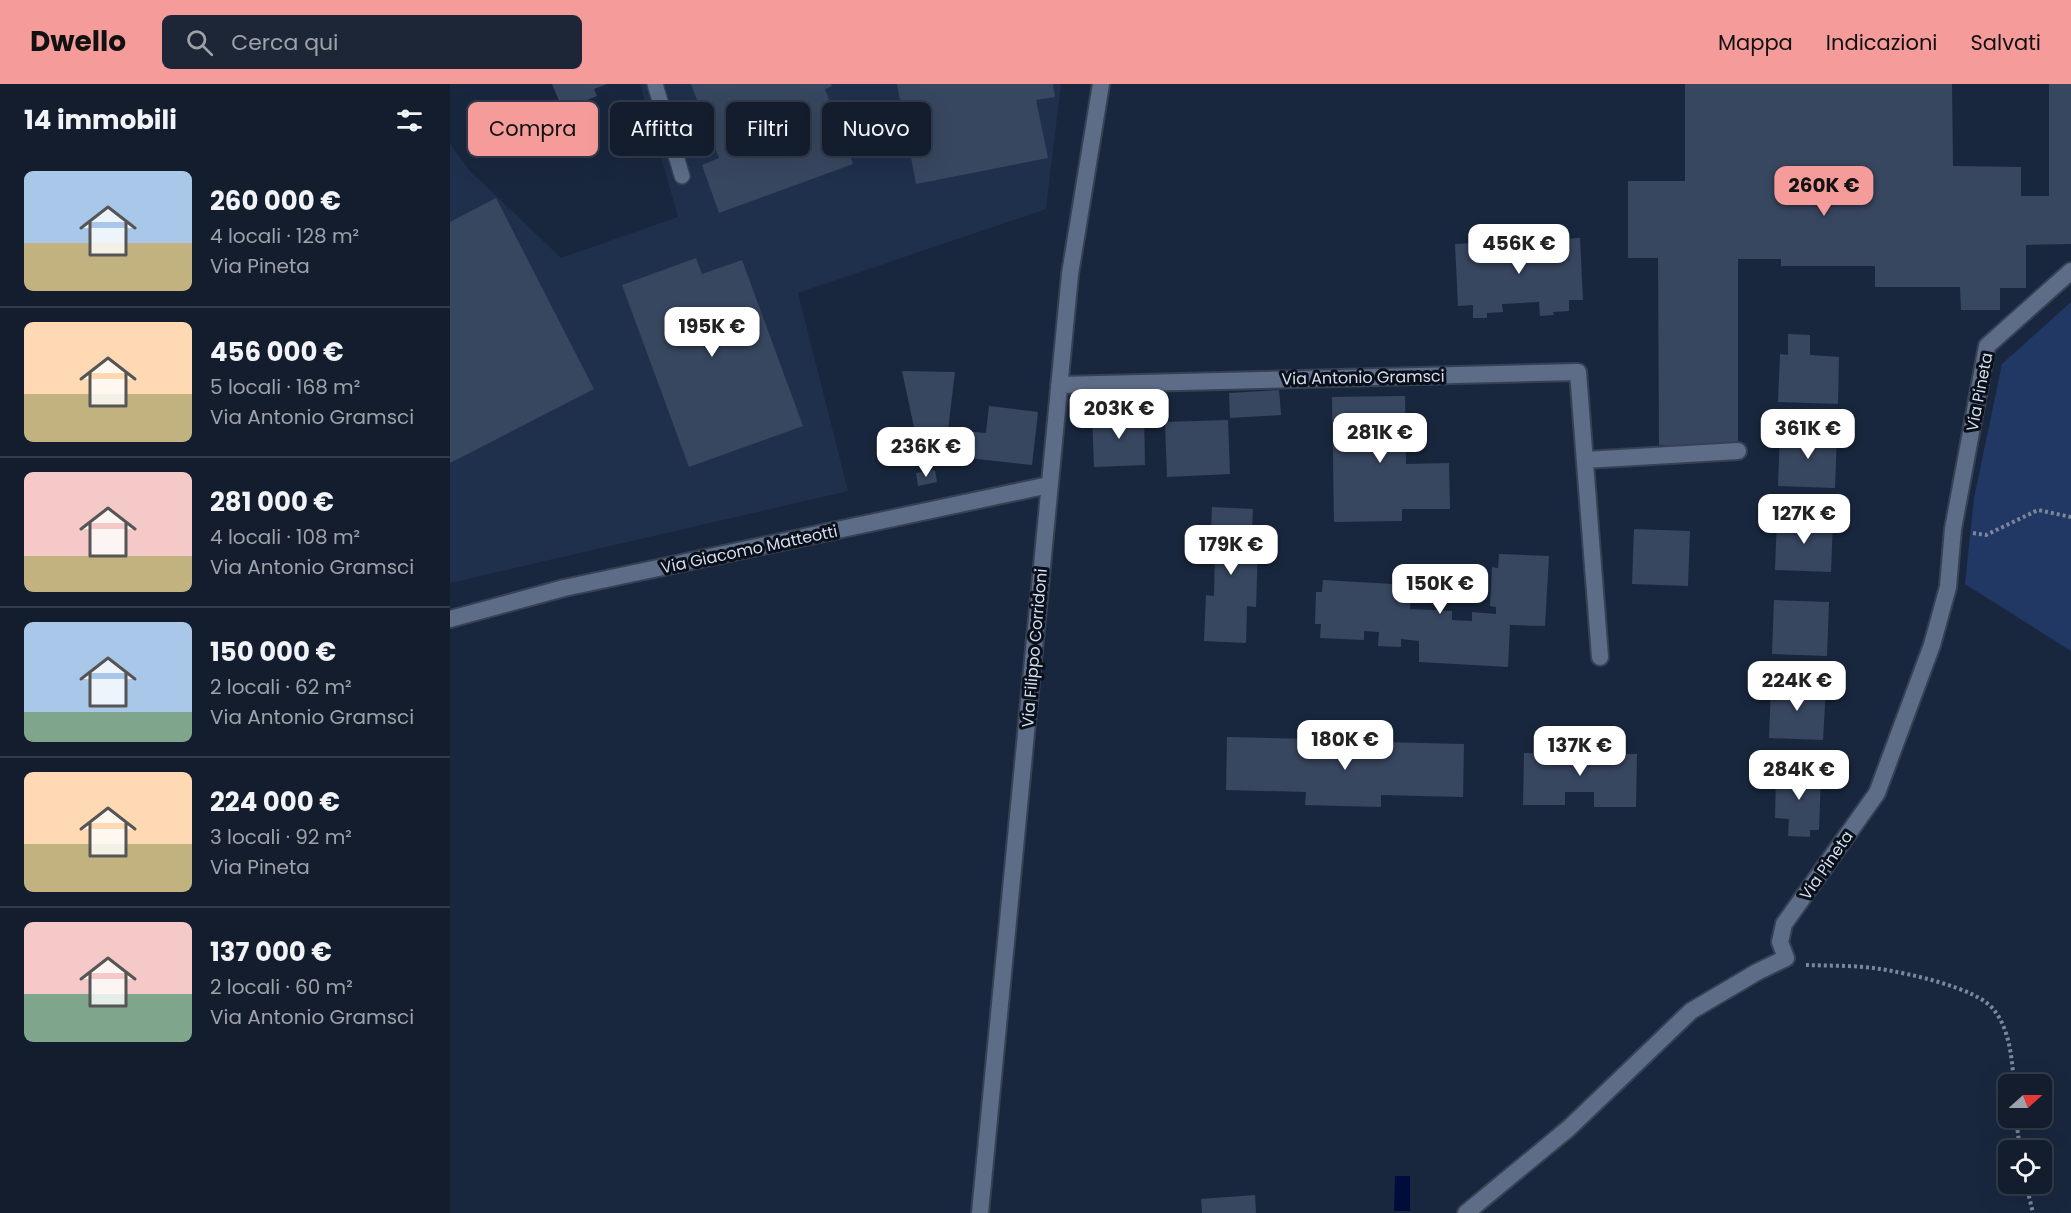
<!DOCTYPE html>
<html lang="it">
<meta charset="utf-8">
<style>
:root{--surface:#131d2e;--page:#1c2636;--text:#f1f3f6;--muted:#9da2aa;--line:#323b4a;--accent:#f59b9a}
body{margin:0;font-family:Poppins,sans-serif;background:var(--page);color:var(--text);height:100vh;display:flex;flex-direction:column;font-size:22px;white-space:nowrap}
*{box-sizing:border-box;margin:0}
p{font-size:20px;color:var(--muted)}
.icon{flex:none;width:33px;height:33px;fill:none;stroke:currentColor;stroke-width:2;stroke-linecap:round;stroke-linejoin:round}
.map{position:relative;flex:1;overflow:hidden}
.details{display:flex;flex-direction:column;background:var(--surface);width:450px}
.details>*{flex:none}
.guide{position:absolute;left:18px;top:18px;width:570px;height:54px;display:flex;gap:12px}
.needle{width:39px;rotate:69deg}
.tools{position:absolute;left:1548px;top:990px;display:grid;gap:12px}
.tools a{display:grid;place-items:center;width:54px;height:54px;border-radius:9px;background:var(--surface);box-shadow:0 6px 24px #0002,0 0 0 2px var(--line);font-size:30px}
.price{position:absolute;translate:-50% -51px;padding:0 14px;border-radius:12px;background:#fff;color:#222;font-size:20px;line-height:39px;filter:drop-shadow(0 2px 3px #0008)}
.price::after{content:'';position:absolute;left:50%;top:36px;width:18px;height:14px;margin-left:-9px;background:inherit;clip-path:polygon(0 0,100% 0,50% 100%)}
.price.on{background:var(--accent);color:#111}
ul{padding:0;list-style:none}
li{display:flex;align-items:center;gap:18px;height:150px;padding:0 24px}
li+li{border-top:2px solid var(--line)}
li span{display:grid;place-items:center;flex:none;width:168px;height:120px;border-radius:9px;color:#555}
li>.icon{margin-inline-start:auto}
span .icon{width:72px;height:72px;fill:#fffc;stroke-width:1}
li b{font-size:26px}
h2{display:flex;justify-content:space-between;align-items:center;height:72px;padding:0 24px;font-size:26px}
.pill{padding:0 21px;border-radius:9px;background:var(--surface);box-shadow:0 6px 24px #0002,0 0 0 2px var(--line);font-size:21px;line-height:54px}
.pill.on{background:var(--accent);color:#111}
header{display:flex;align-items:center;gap:36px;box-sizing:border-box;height:84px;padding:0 30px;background:var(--accent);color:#111}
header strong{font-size:28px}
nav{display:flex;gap:33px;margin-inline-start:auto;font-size:21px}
.search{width:420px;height:54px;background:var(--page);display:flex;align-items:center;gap:15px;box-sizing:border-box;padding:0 21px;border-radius:9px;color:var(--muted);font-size:22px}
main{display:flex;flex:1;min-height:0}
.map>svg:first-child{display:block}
.built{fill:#1f304c}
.green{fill:#203863}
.water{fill:#000d3a}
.building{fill:#384760}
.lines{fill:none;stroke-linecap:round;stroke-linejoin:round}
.service-casing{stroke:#364154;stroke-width:18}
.minor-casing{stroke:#364154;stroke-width:20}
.path{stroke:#7c879b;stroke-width:4;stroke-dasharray:3 3;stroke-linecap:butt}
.service{stroke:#5d6d88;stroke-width:15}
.minor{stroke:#5d6d88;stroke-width:16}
.labels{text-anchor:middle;stroke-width:6;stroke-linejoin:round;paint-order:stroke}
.street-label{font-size:16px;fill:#d5deee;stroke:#0a101a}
</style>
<header>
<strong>Dwello</strong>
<div class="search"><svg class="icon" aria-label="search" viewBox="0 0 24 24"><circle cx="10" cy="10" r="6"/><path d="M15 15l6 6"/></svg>Cerca qui</div>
<nav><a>Mappa</a><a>Indicazioni</a><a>Salvati</a></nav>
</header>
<main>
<section class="details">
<h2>14 immobili<svg class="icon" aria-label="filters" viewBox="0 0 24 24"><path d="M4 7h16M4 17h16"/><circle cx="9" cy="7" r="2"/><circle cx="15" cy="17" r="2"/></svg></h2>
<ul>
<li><span style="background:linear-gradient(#a9c7e8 60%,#c2b280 0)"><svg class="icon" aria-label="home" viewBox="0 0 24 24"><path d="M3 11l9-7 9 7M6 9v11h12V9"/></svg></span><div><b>260 000 €</b><p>4 locali · 128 m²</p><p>Via Pineta</p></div></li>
<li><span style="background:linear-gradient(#ffd9b3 60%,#c2b280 0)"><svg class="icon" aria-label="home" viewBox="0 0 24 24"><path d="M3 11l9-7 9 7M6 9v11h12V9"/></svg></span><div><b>456 000 €</b><p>5 locali · 168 m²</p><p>Via Antonio Gramsci</p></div></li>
<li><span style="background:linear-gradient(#f6c9c9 70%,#c2b280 0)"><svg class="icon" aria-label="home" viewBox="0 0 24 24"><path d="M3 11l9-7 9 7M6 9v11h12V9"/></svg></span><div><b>281 000 €</b><p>4 locali · 108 m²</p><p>Via Antonio Gramsci</p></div></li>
<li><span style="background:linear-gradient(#a9c7e8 75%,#7fa58c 0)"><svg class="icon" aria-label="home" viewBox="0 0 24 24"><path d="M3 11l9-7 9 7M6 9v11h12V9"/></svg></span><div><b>150 000 €</b><p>2 locali · 62 m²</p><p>Via Antonio Gramsci</p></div></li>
<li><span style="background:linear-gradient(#ffd9b3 60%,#c2b280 0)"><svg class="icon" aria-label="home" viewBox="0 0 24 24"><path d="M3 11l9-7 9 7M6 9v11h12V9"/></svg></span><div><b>224 000 €</b><p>3 locali · 92 m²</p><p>Via Pineta</p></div></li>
<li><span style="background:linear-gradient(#f6c9c9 60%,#7fa58c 0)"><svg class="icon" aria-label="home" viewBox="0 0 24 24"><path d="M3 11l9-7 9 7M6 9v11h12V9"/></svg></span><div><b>137 000 €</b><p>2 locali · 60 m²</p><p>Via Antonio Gramsci</p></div></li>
</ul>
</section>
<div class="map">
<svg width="1621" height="1129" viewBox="0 0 1621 1129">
<rect width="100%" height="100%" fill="#19273e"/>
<path class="built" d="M190,0H611L596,125L348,209L398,407L0,499V60L20,87L111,174L228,133Z"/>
<path class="green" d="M1621,218V567L1515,500L1524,414L1552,280Z"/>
<path class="water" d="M945,1092H960V1127H944Z"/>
<path class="building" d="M102,0H157L144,5L147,12L113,26Z
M241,0H381L382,2L375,5L403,80L269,129L252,81L269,74Z
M447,0H603L605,13L586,16L598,74L466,100Z
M1235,0H1502L1503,82L1571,83V112H1599V0H1621V160L1576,161V204H1550V226H1511L1510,203H1425V182H1331V175H1288V361H1209L1208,174H1178V97H1235Z
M46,114L144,305L0,379V138Z
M1130,154L1133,216H1119V227L1103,228L1104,231L1090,232L1089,218L1052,220L1053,228L1037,229V234H1023V221L1008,222L1005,160Z
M246,174L252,190L292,176L353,342L239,383L172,201Z
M1338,250L1360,251V271L1389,273L1388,320L1328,318L1330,270L1338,271Z
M452,287L505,288L498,346L464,343Z
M829,306L831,331L780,334L779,309Z
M950,312H955L956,380L999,379L1000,425H952V437L884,438L882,313Z
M539,322L588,328L582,381L510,373L513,347L536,349Z
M694,329L695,381L644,383L642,330Z
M778,336L780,390L717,393L715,338Z
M1330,348L1387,350L1385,404L1328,402Z
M485,386L487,398L468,402L466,389Z
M762,423L803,425L801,462H808L806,523L797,522L796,559L754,557L756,511L764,512L765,469H760Z
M1327,433L1383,435L1381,488L1325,486Z
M1184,445L1240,447L1238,502L1182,500Z
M1049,470L1099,472L1095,542L1060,541L1058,583L969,578V557L951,555V563L928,562L929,548L914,547V556L870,554L871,540H865L866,508H872L873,496L961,501L960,525L1002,527V536L1022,537V528L1046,530V523L1040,522L1042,483L1048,484Z
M1324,516L1379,518L1377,572L1322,570Z
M1321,601L1376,603L1373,656L1319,654Z
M777,653L859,655L858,669L933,671V658L1014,660L1013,713L931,711V723L855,721L856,708L776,706Z
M1108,663H1152V670H1187L1186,723H1144V708H1115V721H1073L1074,669L1108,670Z
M1326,687L1371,689L1369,746H1360V753L1338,752L1339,735L1325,734Z
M805,1111L806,1129H752L751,1115Z"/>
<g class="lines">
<defs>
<path id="service" d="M205,0L232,92"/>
<path id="minor" d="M609,301L1128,288L1150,573
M1135,376L1288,367
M0,535L114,504L599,401
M530,1129L620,190L651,0
M1016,1129L1119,1044L1241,927L1307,888L1336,874L1330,858L1334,840L1427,709L1482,561L1498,503L1503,445L1537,262L1621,187"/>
</defs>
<use href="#service" class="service-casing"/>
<use href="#minor" class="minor-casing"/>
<path class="path" d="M1523,449L1536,451L1588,426L1621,433
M1356,881C1380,882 1406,881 1430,885C1457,889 1528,904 1544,926C1560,946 1562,976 1564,1000
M1566,1034L1570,1066
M1576,1100L1583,1129"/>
<use href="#service" class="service"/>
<use href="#minor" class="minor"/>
</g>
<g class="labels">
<g class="street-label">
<text transform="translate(913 293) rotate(-1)" y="6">Via Antonio Gramsci</text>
<text transform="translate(1529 308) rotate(-79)" y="6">Via Pineta</text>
<text transform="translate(299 465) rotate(-12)" y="6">Via Giacomo Matteotti</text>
<text transform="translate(584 564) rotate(-85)" y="6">Via Filippo Corridoni</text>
<text transform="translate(1376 781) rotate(-55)" y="6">Via Pineta</text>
</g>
</g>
</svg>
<div class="tools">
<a><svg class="needle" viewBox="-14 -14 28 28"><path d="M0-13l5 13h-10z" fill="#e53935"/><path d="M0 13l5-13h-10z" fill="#9da2aa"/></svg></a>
<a><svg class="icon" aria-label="locate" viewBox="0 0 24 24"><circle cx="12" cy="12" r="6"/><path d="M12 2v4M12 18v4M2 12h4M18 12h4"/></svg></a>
</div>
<b class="price on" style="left:1374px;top:133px">260K €</b>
<b class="price" style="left:1069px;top:191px">456K €</b>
<b class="price" style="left:262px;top:274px">195K €</b>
<b class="price" style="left:669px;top:356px">203K €</b>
<b class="price" style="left:1358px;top:376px">361K €</b>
<b class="price" style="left:930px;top:380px">281K €</b>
<b class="price" style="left:476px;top:394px">236K €</b>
<b class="price" style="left:1354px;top:461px">127K €</b>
<b class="price" style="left:781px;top:492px">179K €</b>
<b class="price" style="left:990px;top:531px">150K €</b>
<b class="price" style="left:1347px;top:628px">224K €</b>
<b class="price" style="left:895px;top:687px">180K €</b>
<b class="price" style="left:1130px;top:693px">137K €</b>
<b class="price" style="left:1349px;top:717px">284K €</b>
<div class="guide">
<a class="pill on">Compra</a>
<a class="pill">Affitta</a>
<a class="pill">Filtri</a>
<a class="pill">Nuovo</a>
</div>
</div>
</main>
